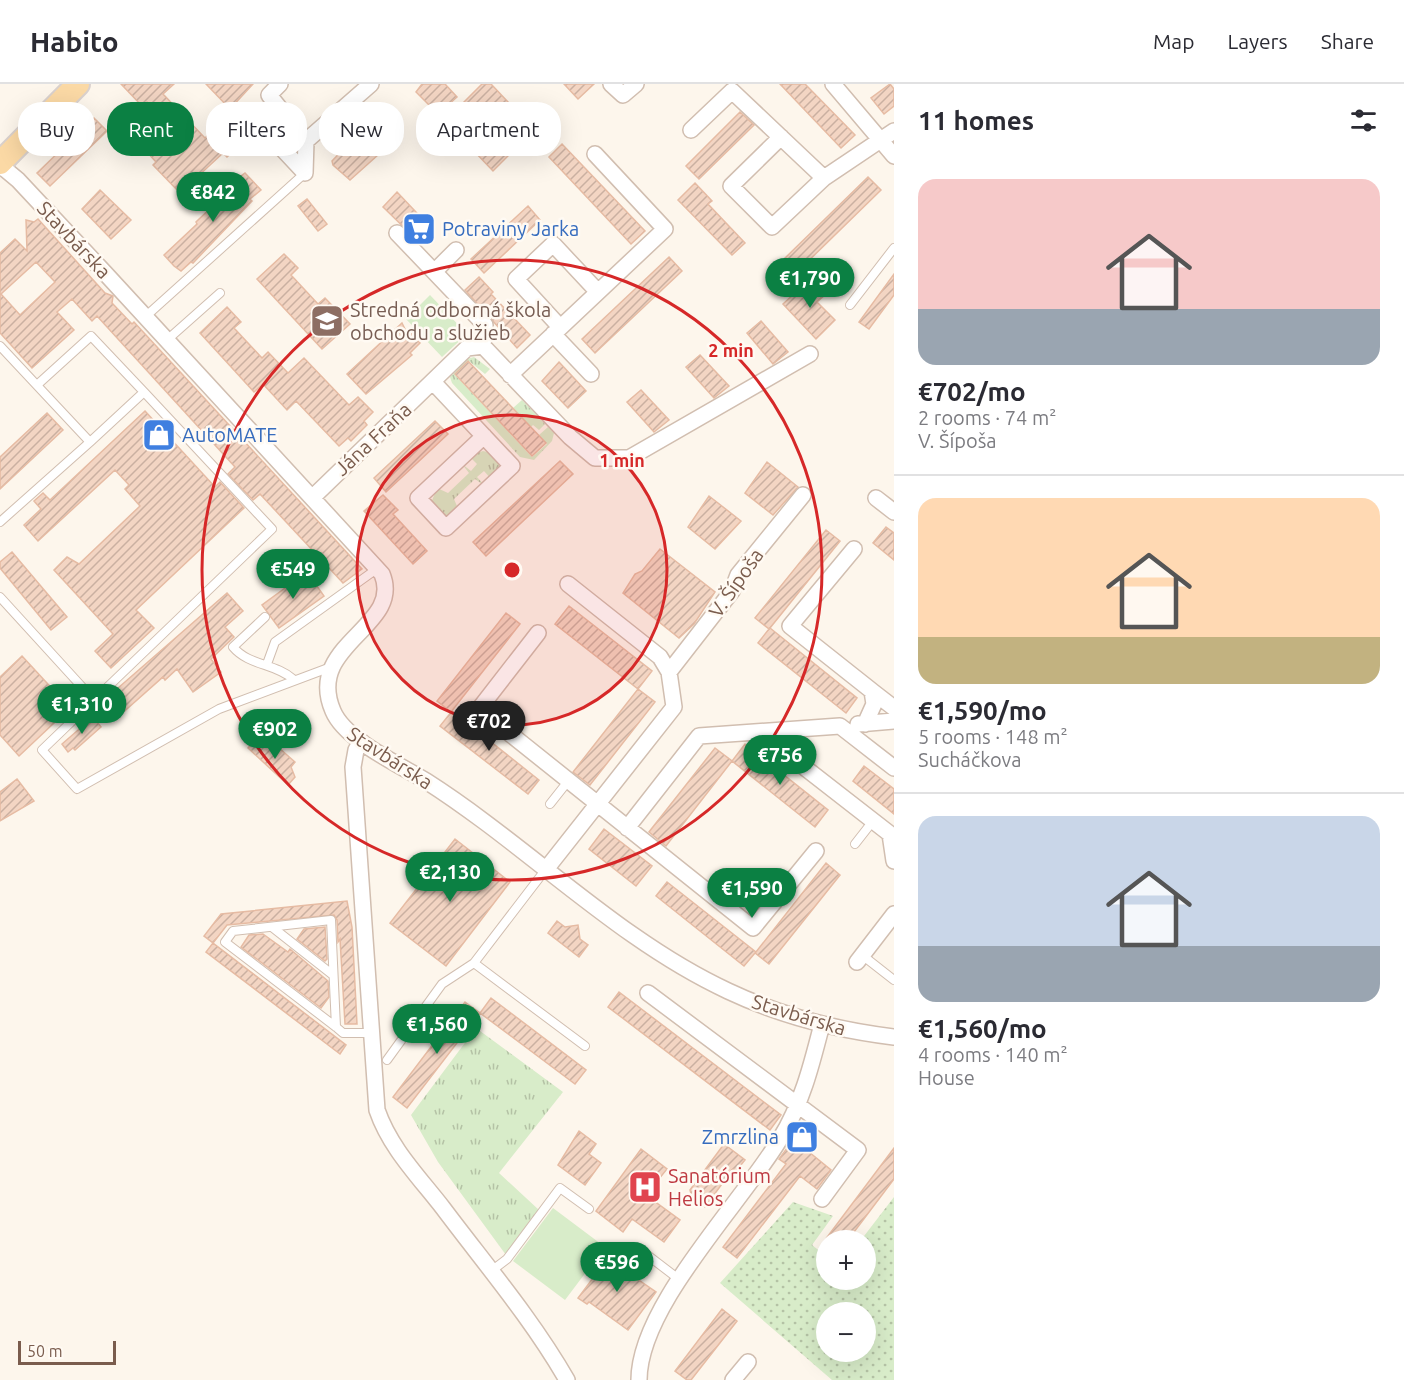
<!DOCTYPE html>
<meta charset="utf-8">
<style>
:root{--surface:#fff;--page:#f7f7f7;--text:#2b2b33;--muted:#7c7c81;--line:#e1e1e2;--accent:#0b8043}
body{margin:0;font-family:Ubuntu,sans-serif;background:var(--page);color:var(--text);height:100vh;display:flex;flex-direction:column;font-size:22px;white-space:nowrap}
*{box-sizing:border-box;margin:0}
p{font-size:20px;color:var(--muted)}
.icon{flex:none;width:33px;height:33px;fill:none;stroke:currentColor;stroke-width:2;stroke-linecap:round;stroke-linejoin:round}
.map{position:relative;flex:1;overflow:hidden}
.details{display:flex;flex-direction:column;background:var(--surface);width:510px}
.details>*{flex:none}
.hud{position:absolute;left:18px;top:18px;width:570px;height:54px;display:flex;gap:12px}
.buttons{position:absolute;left:816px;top:1146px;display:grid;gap:12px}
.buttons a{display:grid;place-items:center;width:60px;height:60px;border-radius:50%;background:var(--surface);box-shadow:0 6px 24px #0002;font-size:30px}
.scale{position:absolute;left:18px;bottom:15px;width:98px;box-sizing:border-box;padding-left:6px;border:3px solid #7a5c4d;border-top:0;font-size:16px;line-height:21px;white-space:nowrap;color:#7a5c4d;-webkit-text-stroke:4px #fffaf3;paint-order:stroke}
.price{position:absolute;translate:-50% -51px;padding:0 14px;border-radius:21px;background:var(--accent);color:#fff;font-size:20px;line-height:39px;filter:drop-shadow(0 2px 3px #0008)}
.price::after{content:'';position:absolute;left:50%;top:36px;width:18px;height:14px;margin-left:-9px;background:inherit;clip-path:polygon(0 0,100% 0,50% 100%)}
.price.active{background:#222;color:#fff}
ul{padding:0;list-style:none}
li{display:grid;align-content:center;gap:12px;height:318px;padding:0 24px}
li+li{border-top:2px solid var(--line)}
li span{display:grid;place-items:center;height:186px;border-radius:18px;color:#555}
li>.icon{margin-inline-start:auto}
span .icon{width:108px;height:108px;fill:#fffc;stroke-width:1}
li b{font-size:26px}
h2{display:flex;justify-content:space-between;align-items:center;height:72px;padding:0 24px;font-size:26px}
.chip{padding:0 21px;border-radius:24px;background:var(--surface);box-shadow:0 6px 24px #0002;font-size:21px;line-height:54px}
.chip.active{background:var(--accent);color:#fff}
header{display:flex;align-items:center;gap:36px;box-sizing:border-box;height:84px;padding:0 30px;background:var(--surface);border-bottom:2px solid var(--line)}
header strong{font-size:28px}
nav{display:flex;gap:33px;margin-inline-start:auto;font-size:21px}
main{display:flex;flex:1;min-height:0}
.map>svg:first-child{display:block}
.grass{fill:url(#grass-tufts)}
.park{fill:url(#park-dots);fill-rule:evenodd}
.garden{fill:#d8ecc9}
.building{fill:url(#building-hatch);stroke:#e6bba3;stroke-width:1.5;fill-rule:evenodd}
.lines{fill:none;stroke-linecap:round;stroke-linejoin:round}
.service-casing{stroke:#d1beb0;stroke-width:10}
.minor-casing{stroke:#d1beb0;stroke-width:18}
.primary-casing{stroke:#dad1cd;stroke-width:26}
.service{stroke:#fff;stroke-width:8}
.minor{stroke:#fff;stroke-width:15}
.primary{stroke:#fbd9a5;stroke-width:22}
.ring{fill:none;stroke:#d62828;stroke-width:3}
.labels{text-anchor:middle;stroke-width:5;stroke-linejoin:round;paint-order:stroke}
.shop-label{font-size:20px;fill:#366cbe;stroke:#fffaf3;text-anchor:start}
.street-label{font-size:20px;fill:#7a5c4d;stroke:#fffaf3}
.education-label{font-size:20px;fill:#785e54;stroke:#fffaf3;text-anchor:start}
.health-label{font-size:20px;fill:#be3a42;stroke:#fffaf3;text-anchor:start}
.centre{fill:#d62828;stroke:#fffaf3;stroke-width:3}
.ring-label{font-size:18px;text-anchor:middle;font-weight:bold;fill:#d62828;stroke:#fffaf3;stroke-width:5;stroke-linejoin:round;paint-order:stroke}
</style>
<header>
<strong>Habito</strong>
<nav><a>Map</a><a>Layers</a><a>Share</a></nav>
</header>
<main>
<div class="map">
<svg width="894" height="1296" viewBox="0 0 894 1296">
<defs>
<pattern id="grass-tufts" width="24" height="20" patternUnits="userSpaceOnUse" patternTransform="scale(1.5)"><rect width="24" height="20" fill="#d8ecc9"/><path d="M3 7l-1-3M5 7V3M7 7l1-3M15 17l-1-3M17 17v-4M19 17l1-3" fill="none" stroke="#b4c2a5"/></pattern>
<pattern id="park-dots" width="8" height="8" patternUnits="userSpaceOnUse" patternTransform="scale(1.5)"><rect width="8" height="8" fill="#d8ecc9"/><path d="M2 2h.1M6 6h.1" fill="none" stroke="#b4c2a5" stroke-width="1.8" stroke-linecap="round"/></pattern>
<pattern id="building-hatch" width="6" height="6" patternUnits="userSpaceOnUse" patternTransform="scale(1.5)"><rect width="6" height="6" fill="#f3d5c3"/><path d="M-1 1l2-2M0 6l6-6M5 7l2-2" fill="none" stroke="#cab0a1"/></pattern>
</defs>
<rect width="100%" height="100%" fill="#fdf6ec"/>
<path class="grass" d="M474,273L490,285L485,290L469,277L455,291L532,373L547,360L539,351L548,343L554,349L552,357L534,376L520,373L452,299L450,293L467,275Z
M522,316L545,340L539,346L533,341L531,343L513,324Z
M483,367C491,368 499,376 500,384L492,396L484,387L477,393L485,402L475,395L454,415L459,427L449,432L443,431L431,419L437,404L448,409L469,389L462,380L471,387L477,380L469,372Z
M476,944L563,1008L499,1089L539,1126L506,1171L438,1078L411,1031Z"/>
<path class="park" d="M894,1113V1296H832L720,1199L793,1118L833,1132L812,1161L826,1172V1196H866V1156H861ZM826,1228H866V1268H826Z"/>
<path class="garden" d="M430,211L467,250L442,273L406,235Z
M553,1124L605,1163L565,1216L513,1177Z"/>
<path class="building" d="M121,0H174L163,10L205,54L228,32L248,54L227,73L223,69L180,109L153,81L156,78L137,57L128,66L116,56L136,37L150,52L165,38L147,18L142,22Z
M206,0H253L230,25Z
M422,0H445L457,13L438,30L416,8Z
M482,0H491L508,18L483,42L462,20Z
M564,0H594L578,15Z
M780,0H805L855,51L841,64Z
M890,0L894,5V22L884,30L871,14Z
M740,28L754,41L699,95L686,82Z
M94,34L107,47L50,102L37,89Z
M369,40L388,55L378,64V71L350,96L333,81L332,77L356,52L354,50Z
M488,44L512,68L493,87L471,64Z
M562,60L645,147L631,160L549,73Z
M245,89L261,106L250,115L252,117L193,179L191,178L181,187L174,182L164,171L197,140L196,138L215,120L229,101Z
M868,93L881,106L796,189L783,176Z
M695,99L712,117L708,120L745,159L732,171L678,116Z
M100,106L131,136L111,155L82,125Z
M397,108L433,146L420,159L383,123Z
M307,115L327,140L318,147L298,122Z
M528,122L540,136L484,189L471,175Z
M38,135L105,209L113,212L112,219L132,240L134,238L362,485L343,499L260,410L253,416L228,390L235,383L97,232L92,237L72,215L57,228L74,246L32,284L0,249V169L15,155L27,167L26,136L34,138ZM36,178L55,198L20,231L1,210Z
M284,170L298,184L291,191L318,220L325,214L350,240L322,265L257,195Z
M669,173L682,187L595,269L582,255Z
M894,190V211L869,245L859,238Z
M479,193L493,208L491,210L530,251L517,264L465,206Z
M811,194L826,210L817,218L835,236L816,255L783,220Z
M227,223L241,238L234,244L262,274L268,268L288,289L304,274L349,321L358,313L373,328L364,337L367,341L351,357L348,354L339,362L296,317L287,326L263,300L254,308L200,249Z
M761,237L788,268L773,280L747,249Z
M402,239L407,249L409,247L420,259L410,269L412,271L366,310L347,290Z
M700,271L729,302L714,314L686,283Z
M468,277L546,359L532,372L455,290Z
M559,278L586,307L568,324L542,297Z
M641,306L669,336L654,348L627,318Z
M145,327L215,403L220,398L244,424L136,526L154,544L111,584L95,567L113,550L54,486L67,473L79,480L140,422L125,405L129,401L115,386L38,457L24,441L41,425L34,417L43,409L50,416Z
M47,329L63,346L0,405V373Z
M435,337L448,350L386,408L374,394Z
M560,377L573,390L486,472L473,458Z
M767,378L798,403L773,431L745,409Z
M383,411L398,426L393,430L427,467L413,480L364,427Z
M709,412L741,437L715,465L688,443Z
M886,443L894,449V476L873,459Z
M826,446L840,457L770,544L857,614L846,629L758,559L769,545L755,534Z
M660,465L715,508L694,540L679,554L623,509L635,490L642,487Z
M12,468L67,533L51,546L0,484V478Z
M307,488L324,512L279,544L262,521Z
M227,509L243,527L225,543L234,553L211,575L221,588L193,608L177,585L165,596L163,593L119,632L111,624L109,626L102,618Z
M569,522L652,587L638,605L555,540Z
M506,529L520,540L451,628L437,617Z
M22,572L70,624L19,672L0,651V593Z
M638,605L655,618L590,701L573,688Z
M452,627L539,696L528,710L440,642Z
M93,633L101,643L75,666L73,664L68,668L62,660Z
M255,656L263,663L270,656L295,678L291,683L295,693L288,701L248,664Z
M745,660L828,726L815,743L732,677Z
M715,664L732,677L666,762L649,748Z
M864,682L894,705V730L853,697Z
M17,695L34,717L0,737V708Z
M604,745L652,782L636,802L589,765Z
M455,755L510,798L446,882L390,839Z
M826,779L840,791L769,880L755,869L744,882L656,812L667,798L756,868Z
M347,817L352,843L357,940H345L340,855L338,858L337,836L334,831L227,841L213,859L346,961L340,970L206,868L213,859L204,852L221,830Z
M557,837L565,843L578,841L580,855L588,861L579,873L548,849Z
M325,843L327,875L325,877L297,855L304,845Z
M263,850L288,868L290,865L328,897L329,913L321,924L241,863L249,851Z
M619,908L781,1031L770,1046L608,923Z
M491,914L586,986L575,1000L480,929Z
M465,918L480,929L407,1024L393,1013Z
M801,1045L817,1058L809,1068L831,1086L817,1105L800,1092L737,1174L723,1163L786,1080L779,1075Z
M579,1047L596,1060L589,1070L601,1079L585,1101L558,1081Z
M724,1060L745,1076L736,1087L733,1085L705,1123L692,1114L690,1106Z
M894,1064V1095L848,1156H825Z
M641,1065L667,1085L646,1111L680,1136L664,1158L632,1135L623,1148L596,1127Z
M601,1170L656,1208L628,1246L589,1218L587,1220L578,1214L602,1182L595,1178Z
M722,1225L737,1237L691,1296H687L675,1287Z"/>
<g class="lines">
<defs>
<path id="service" d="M850,221L894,164
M145,233L305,89
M167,256L220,209
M0,262L90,358L144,308L272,445L42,666L77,705L219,625L331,583
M37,301L91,252L144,308
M0,438L90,358
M0,513L94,616
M265,533L233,563C249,582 275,579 293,595
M267,580L275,558L378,484
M550,720L569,696
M855,760L873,737
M272,843L333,891
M862,871L894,896
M474,879L585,962
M336,943L331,836L233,847L225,858L336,943L343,949H370
M387,976L442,900L474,879L546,785
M623,1165L642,1167L680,1196
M490,1188L507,1175L560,1104L589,1125"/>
<path id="minor" d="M280,0L269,11L306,57
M611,0L623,11L636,0
M833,0L894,72
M260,41L305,89L306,57L371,0
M691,46L732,7L824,94
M781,53L731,102L772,143L824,94L894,47
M0,81L18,96L105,189L382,490C404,543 304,560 333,627C345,656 400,681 426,697C528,762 618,856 728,907C781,932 836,946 894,953
M397,149L485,241L483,262L570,353L595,374H629L810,270
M435,187L456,166
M560,243L516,195L553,160L598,208
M553,250L591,290
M510,291L665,145L595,70
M433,298L512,382L446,444L418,414L484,352
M313,413L467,264L483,262
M876,414L894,428
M854,465L790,542L872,607L874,620L865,640
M568,500L660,573L669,588
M538,549L479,625L753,844L816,767
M872,607L894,624
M858,640L894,637
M759,648L890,750L894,777
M361,657L356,666L353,683L377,1026C390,1064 419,1093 443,1124C485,1180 532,1235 567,1296
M627,744L699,652L840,642L894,684
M547,784L674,623L669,588L732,507L738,491L803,411
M857,878L894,830
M648,909L858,1066L822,1115
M639,1296C639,1222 741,1120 780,1055C802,1020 812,979 822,940
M733,1296L748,1278"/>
<path id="primary" d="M0,79L78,0"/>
</defs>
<use href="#service" class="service-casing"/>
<use href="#minor" class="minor-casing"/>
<use href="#primary" class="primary-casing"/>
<use href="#service" class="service"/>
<use href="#minor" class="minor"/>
<use href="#primary" class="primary"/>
</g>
<circle cx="512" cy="486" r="155" fill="#d62828" fill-opacity=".12"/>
<g class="ring">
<circle cx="512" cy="486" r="155"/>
<circle cx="512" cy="486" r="310"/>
</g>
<defs>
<symbol id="supermarket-square" viewBox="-11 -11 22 22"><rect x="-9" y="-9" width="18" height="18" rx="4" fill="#3f7fe0" stroke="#fffaf3"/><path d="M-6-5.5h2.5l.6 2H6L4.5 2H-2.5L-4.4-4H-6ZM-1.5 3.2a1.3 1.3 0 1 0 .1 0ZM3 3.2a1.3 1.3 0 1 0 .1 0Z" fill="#fff"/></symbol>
<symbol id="school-square" viewBox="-11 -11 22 22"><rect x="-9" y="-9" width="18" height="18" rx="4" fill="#8d6e63" stroke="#fffaf3"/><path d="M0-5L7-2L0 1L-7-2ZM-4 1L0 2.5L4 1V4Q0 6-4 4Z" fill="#fff"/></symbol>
<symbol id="shop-square" viewBox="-11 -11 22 22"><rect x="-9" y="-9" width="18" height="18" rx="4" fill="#3f7fe0" stroke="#fffaf3"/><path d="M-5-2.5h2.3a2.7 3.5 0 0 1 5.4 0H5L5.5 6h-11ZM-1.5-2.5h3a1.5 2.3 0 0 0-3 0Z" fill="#fff"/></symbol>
<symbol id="hospital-square" viewBox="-11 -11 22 22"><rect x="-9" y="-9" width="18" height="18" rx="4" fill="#e0444e" stroke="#fffaf3"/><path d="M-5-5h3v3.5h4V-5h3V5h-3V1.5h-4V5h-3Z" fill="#fff"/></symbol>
</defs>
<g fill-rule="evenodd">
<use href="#supermarket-square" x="400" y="126" width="38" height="38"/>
<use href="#school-square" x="308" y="218" width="38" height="38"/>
<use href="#shop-square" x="140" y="332" width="38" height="38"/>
<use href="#shop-square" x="783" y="1034" width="38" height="38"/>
<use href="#hospital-square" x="626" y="1084" width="38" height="38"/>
</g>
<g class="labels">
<g class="shop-label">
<text x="442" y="152">Potraviny Jarka</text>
<text x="182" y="358">AutoMATE</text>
<text x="779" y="1060" text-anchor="end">Zmrzlina</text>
</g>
<g class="street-label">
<text transform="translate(74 156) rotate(47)" y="7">Stavbárska</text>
<text transform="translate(373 355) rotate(-43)" y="7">Jána Fraňa</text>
<text transform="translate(736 499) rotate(-55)" y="7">V. Šípoša</text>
<text transform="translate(390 674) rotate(33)" y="7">Stavbárska</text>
<text transform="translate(799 931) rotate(17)" y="7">Stavbárska</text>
</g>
<g class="education-label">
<text x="350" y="233">Stredná odborná škola<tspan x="350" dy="23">obchodu a služieb</tspan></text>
</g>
<g class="health-label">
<text x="668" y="1099">Sanatórium<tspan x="668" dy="23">Helios</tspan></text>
</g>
</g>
<circle cx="512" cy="486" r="9" class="centre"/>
<g class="ring-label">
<text x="731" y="273">2 min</text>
<text x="622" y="383">1 min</text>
</g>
</svg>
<div class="buttons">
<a>+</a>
<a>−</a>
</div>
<div class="scale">50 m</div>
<b class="price" style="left:213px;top:139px">€842</b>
<b class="price" style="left:810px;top:225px">€1,790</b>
<b class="price" style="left:293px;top:516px">€549</b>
<b class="price" style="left:82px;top:651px">€1,310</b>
<b class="price active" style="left:489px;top:668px">€702</b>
<b class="price" style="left:275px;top:676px">€902</b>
<b class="price" style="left:780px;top:702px">€756</b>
<b class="price" style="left:450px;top:819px">€2,130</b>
<b class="price" style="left:752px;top:835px">€1,590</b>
<b class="price" style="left:437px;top:971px">€1,560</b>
<b class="price" style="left:617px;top:1209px">€596</b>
<div class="hud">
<a class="chip">Buy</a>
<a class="chip active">Rent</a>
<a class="chip">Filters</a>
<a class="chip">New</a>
<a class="chip">Apartment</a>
</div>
</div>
<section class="details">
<h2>11 homes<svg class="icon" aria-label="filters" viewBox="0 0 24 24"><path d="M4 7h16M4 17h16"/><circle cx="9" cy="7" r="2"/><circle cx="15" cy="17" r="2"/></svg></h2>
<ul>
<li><span style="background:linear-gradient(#f6c9c9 70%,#9aa5b1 0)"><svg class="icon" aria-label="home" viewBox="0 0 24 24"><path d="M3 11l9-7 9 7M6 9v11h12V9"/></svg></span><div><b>€702/mo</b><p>2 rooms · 74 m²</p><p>V. Šípoša</p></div></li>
<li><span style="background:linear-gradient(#ffd9b3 75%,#c2b280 0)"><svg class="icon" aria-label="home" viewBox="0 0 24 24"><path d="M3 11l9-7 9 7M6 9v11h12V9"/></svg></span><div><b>€1,590/mo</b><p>5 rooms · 148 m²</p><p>Sucháčkova</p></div></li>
<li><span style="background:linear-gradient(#c9d6e8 70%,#9aa5b1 0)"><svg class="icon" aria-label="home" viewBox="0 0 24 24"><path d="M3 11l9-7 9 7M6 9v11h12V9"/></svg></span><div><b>€1,560/mo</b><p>4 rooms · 140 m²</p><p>House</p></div></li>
</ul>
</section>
</main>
